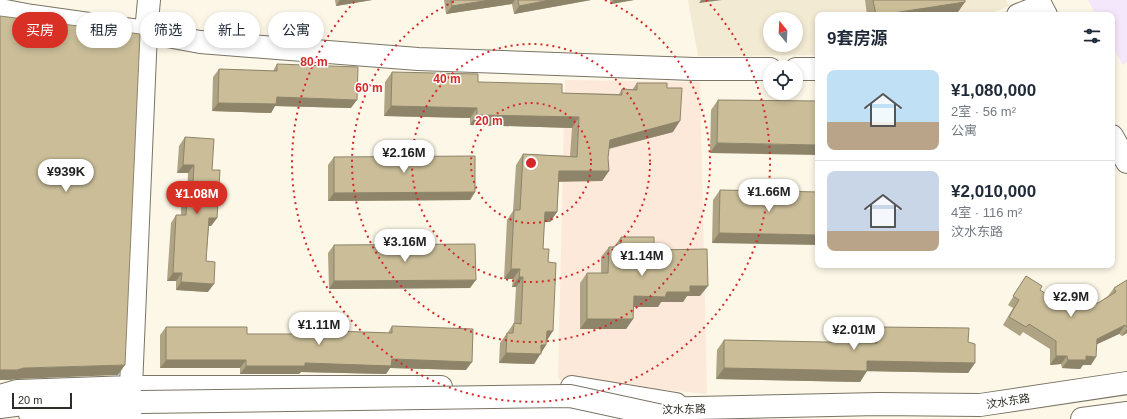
<!DOCTYPE html>
<html lang="zh">
<meta charset="utf-8">
<style>
:root{--surface:#fff;--page:#f6f6f7;--text:#1f2937;--muted:#747a83;--line:#e0e1e3;--accent:#d93025}
body{margin:0;font-family:Arial,"Noto Sans SC",sans-serif;background:var(--page);color:var(--text);height:100vh;display:flex;flex-direction:column;font-size:15px;white-space:nowrap}
*{box-sizing:border-box;margin:0}
p{font-size:13px;color:var(--muted)}
.icon{flex:none;width:22px;height:22px;fill:none;stroke:currentColor;stroke-width:2;stroke-linecap:round;stroke-linejoin:round}
.map{position:relative;flex:1;overflow:hidden}
.side{position:absolute;left:815px;top:12px;width:300px;height:256px;display:flex;flex-direction:column;background:var(--surface);border-radius:8px;box-shadow:0 2px 6px #0003}
.side>*{flex:none}
.hud{position:absolute;left:12px;top:12px;width:380px;height:36px;display:flex;gap:8px}
.needle{width:26px;rotate:342deg}
.fabs{position:absolute;left:763px;top:12px;display:grid;gap:8px}
.fabs a{display:grid;place-items:center;width:40px;height:40px;border-radius:50%;background:var(--surface);box-shadow:0 2px 6px #0003;font-size:20px}
.scale{position:absolute;left:12px;bottom:10px;width:60px;box-sizing:border-box;padding-left:4px;border:2px solid #2f2d27;border-top:0;font-size:11px;line-height:14px;white-space:nowrap;color:#2f2d27;-webkit-text-stroke:3px #fff;paint-order:stroke}
.price{position:absolute;translate:-50% -34px;padding:0 9px;border-radius:14px;background:#fff;color:#222;font-size:13px;line-height:26px;filter:drop-shadow(0 1px 2px #0008)}
.price::after{content:'';position:absolute;left:50%;top:24px;width:12px;height:9px;margin-left:-6px;background:inherit;clip-path:polygon(0 0,100% 0,50% 100%)}
.price.active{background:var(--accent);color:#fff}
ul{padding:0;list-style:none}
li{display:flex;align-items:center;gap:12px;height:100px;padding:0 12px}
li+li{border-top:1px solid var(--line)}
li span{display:grid;place-items:center;flex:none;width:112px;height:80px;border-radius:8px;color:#555}
li>.icon{margin-inline-start:auto}
span .icon{width:48px;height:48px;fill:#fffc;stroke-width:1}
li b{font-size:17px}
h2{display:flex;justify-content:space-between;align-items:center;height:48px;padding:0 12px;font-size:17px}
.tag{padding:0 14px;border-radius:18px;background:var(--surface);box-shadow:0 2px 6px #0003;font-size:14px;line-height:36px}
.tag.active{background:var(--accent);color:#fff}
.map>svg:first-child{display:block}
.built{fill:#f2ead2;fill-rule:evenodd}
.industrial{fill:#f5e7fb}
.education{fill:#fce9d9}
.lines{fill:none;stroke-linecap:round;stroke-linejoin:round}
.minor-casing{stroke:#797465;stroke-width:24}
.major-casing{stroke:#797465;stroke-width:24}
.highway-casing{stroke:#797465;stroke-width:24}
.minor{stroke:#fff;stroke-width:22}
.major{stroke:#fff;stroke-width:22}
.highway{stroke:#fff;stroke-width:22}
.highway-bridge-casing{stroke:#797465;stroke-width:24;stroke-linecap:butt}
.highway-bridge{stroke:#fff;stroke-width:22}
.wall{fill:#aea383}
.shaded-wall{fill:#8d846a}
.building{fill:#cabd98;stroke:#8d846a}
.ring{fill:none;stroke:#d62828;stroke-width:2;stroke-dasharray:2 4}
.labels{text-anchor:middle;stroke-width:3;stroke-linejoin:round;paint-order:stroke}
.street-label{font-size:11px;fill:#2f2d27;stroke:#fff}
.centre{fill:#d62828;stroke:#fff;stroke-width:2}
.ring-label{font-size:12px;text-anchor:middle;font-weight:bold;fill:#d62828;stroke:#fff;stroke-width:3;stroke-linejoin:round;paint-order:stroke}
</style>
<div class="map">
<svg width="1127" height="419" viewBox="0 0 1127 419">
<rect width="100%" height="100%" fill="#fcf7e6"/>
<path class="built" d="M688,0H1006L1009,6L986,15H818V55L698,56ZM770,19H796V45H770Z"/>
<path class="industrial" d="M1088,0H1127V62L1123,65L1112,45V15H1096Z"/>
<path class="education" d="M565,80L700,82L707,394L558,379Z"/>
<g class="lines">
<defs>
<path id="minor" d="M0,10L32,16L146,32L200,42L418,59L694,69H770
M1018,15L1041,6
M796,69H818
M131,387L146,32L149,0
M572,387L676,404
M0,396L17,391L131,387H441"/>
<path id="major" d="M1038,0L1046,15
M1112,136L1127,162
M650,409L878,404L980,405L1127,383
M30,414L175,416L614,410"/>
<path id="highway" d="M0,407L23,404L141,402
M1082,419L1127,413"/>
</defs>
<use href="#minor" class="minor-casing"/>
<use href="#major" class="major-casing"/>
<use href="#highway" class="highway-casing"/>
<use href="#minor" class="minor"/>
<use href="#major" class="major"/>
<use href="#highway" class="highway"/>
<defs>
<path id="highway-bridge" d="M141,402L570,396L676,419"/>
</defs>
<use href="#highway-bridge" class="highway-bridge-casing"/>
<use href="#highway-bridge" class="highway-bridge"/>
</g>
<path class="wall" d="M335,0H372L336,6Z
M444,0H591L514,14L512,4L446,14Z
M610,0H634L611,4Z
M865,0H965L958,12L938,15H867Z
M277,64L351,108L275,106L271,113L212,111L213,77L219,69L273,71Z
M392,72L478,82L562,93L619,94L622,89L632,90L637,83L667,88L673,132L609,149L608,158L609,171L602,181H559L557,212L550,222H544L543,249L548,262L546,345L534,364L499,363L500,343L514,323L516,287H512L513,279H504L507,220L513,211L516,165L523,154L570,156L572,128L470,125V118L384,116L385,82Z
M718,100L818,101L710,153L711,110Z
M185,137L212,170L217,218L211,226H209L206,261L208,292L176,290V281H167L171,223L176,215H181V207L187,199L188,173H177L179,146Z
M334,157L475,192L470,200L328,201V165Z
M720,190L818,192L712,243L713,200Z
M621,237L654,250L700,296H687L683,302H661L658,307H634L633,319L626,329H580V283L587,273H601V257L609,247H614Z
M334,245L470,288L329,289L328,253Z
M1026,276L1040,290L1059,302L1098,303L1108,296L1114,288L1127,280V333L1122,336L1119,334L1097,344L1091,365H1083L1080,369L1062,368L1061,364L1050,365V349L1023,332L1020,336L1003,325L1013,308L1008,305Z
M392,326L466,370L390,368L386,374L301,372L299,374H240V368H160V335L166,327L247,334H332L334,331L388,333Z
M878,327L968,342L975,363L968,373L867,371L860,382L716,379L717,350L724,340L871,343V337Z"/>
<path class="shaded-wall" d="M340,0H372L336,6Z
M490,0H515L512,4L446,14L452,6Z
M550,0H591L514,14L519,6Z
M614,0H634L611,4Z
M701,0H722L699,3Z
M965,2L958,12L938,15H880Z
M277,97L357,100L351,108L275,106L271,113L212,111L218,103Z
M391,106L477,108L470,118L384,116Z
M477,115L579,117L572,128L470,125Z
M680,121L673,132L603,150L610,140Z
M717,143L818,145V155L710,153Z
M183,165H194L188,173H177Z
M559,171H609L602,181L552,182Z
M475,192L470,200L328,201L334,193Z
M545,212H557L550,222H538Z
M209,218H217L211,226H203Z
M719,233L818,235V245L712,243Z
M511,269H520L513,279H504Z
M173,273H182L176,281H167Z
M519,277H523L516,287H512Z
M476,280L470,288L329,289L334,281Z
M181,282L214,284L208,292L176,290Z
M690,286H708L700,296H687L683,302H661L658,307H627L634,296L667,292Z
M587,319H633L626,329H580Z
M1125,325L1119,334L1091,347L1097,339Z
M1127,329V333L1122,336Z
M547,331H553L546,342Z
M541,345H546L534,364L499,363L506,353Z
M1056,356H1067L1061,364L1050,365Z
M1086,356L1096,357L1091,365H1083L1080,369L1062,368L1068,360Z
M392,359L472,362L466,370L390,368L386,374L301,372L299,374H240L246,366Z
M166,360H246L240,368H160Z
M867,361L975,363L968,373L860,371Z
M125,365L118,375L17,379L10,380H0V370L24,368Z
M724,368L867,371L860,382L716,379Z"/>
<path class="building" d="M451,0H490L452,6Z
M518,0H550L519,6Z
M873,0H965V2L880,15H876Z
M0,16L140,34L125,365L24,368L17,370H0Z
M277,64L358,67L357,100L277,97L276,104L218,103L219,69L277,71Z
M392,72L478,74V82L562,84V93L622,95V89L637,90V83H667V88H682L680,121L610,140L608,158L609,171H559L557,212H545L543,249H549L548,262L556,263L553,331H547L546,345H541V354L506,353L507,333H513L514,323L521,324L523,277H519L520,269H511L514,210H520L523,154L577,157L579,117L477,115V108L391,106Z
M718,100L818,101V145L717,143Z
M185,137L214,139L212,170H220L217,218H209L206,261L215,262L214,284L181,282L182,273H173L176,215H186L187,199H192L194,165H183Z
M475,156V192L334,193V157Z
M720,190L818,192V235L719,233Z
M621,237H654V250L707,249L708,286H690V292H667L665,297L634,296L633,319H587V273H608L609,247H621Z
M475,244L476,280L334,281V245Z
M1026,276L1042,286L1040,290L1059,302L1098,303L1116,292L1114,288L1127,280V327L1125,325L1097,339L1096,357L1086,356V360H1068L1067,356H1056V341L1029,324L1026,327L1009,317L1019,300L1013,296Z
M392,326L473,329L472,362L392,359L391,366L305,363V366H246V360H166V327H247V334H334V331L392,333Z
M878,327L969,328L968,342L975,344V363L867,361V371L724,368V340L877,343Z"/>
<g class="ring">
<circle cx="531" cy="163" r="60"/>
<circle cx="531" cy="163" r="119"/>
<path d="M605 0A179 179 0 1 1 457 0"/>
<path d="M706 0A239 239 0 1 1 356 0"/>
</g>
<g class="labels">
<g class="street-label">
<text transform="translate(1008 401) rotate(-9)" y="4">汶水东路</text>
<text transform="translate(684 409) rotate(-1)" y="4">汶水东路</text>
</g>
</g>
<circle cx="531" cy="163" r="6" class="centre"/>
<g class="ring-label">
<text x="314" y="66">80 m</text>
<text x="447" y="83">40 m</text>
<text x="369" y="92">60 m</text>
<text x="489" y="125">20 m</text>
</g>
</svg>
<div class="fabs">
<a><svg class="needle" viewBox="-14 -14 28 28"><path d="M0-13l5 13h-10z" fill="#e53935"/><path d="M0 13l5-13h-10z" fill="#747a83"/></svg></a>
<a><svg class="icon" aria-label="locate" viewBox="0 0 24 24"><circle cx="12" cy="12" r="6"/><path d="M12 2v4M12 18v4M2 12h4M18 12h4"/></svg></a>
</div>
<div class="scale">20 m</div>
<b class="price" style="left:404px;top:174px">¥2.16M</b>
<b class="price" style="left:66px;top:193px">¥939K</b>
<b class="price" style="left:769px;top:213px">¥1.66M</b>
<b class="price active" style="left:197px;top:215px">¥1.08M</b>
<b class="price" style="left:405px;top:263px">¥3.16M</b>
<b class="price" style="left:642px;top:277px">¥1.14M</b>
<b class="price" style="left:1071px;top:318px">¥2.9M</b>
<b class="price" style="left:319px;top:346px">¥1.11M</b>
<b class="price" style="left:854px;top:351px">¥2.01M</b>
<div class="hud">
<a class="tag active">买房</a>
<a class="tag">租房</a>
<a class="tag">筛选</a>
<a class="tag">新上</a>
<a class="tag">公寓</a>
</div>
<section class="side">
<h2>9套房源<svg class="icon" aria-label="filters" viewBox="0 0 24 24"><path d="M4 7h16M4 17h16"/><circle cx="9" cy="7" r="2"/><circle cx="15" cy="17" r="2"/></svg></h2>
<ul>
<li><span style="background:linear-gradient(#bfe0f5 65%,#b9a48a 0)"><svg class="icon" aria-label="home" viewBox="0 0 24 24"><path d="M3 11l9-7 9 7M6 9v11h12V9"/></svg></span><div><b>¥1,080,000</b><p>2室 · 56 m²</p><p>公寓</p></div></li>
<li><span style="background:linear-gradient(#c9d6e8 75%,#b9a48a 0)"><svg class="icon" aria-label="home" viewBox="0 0 24 24"><path d="M3 11l9-7 9 7M6 9v11h12V9"/></svg></span><div><b>¥2,010,000</b><p>4室 · 116 m²</p><p>汶水东路</p></div></li>
</ul>
</section>
</div>
